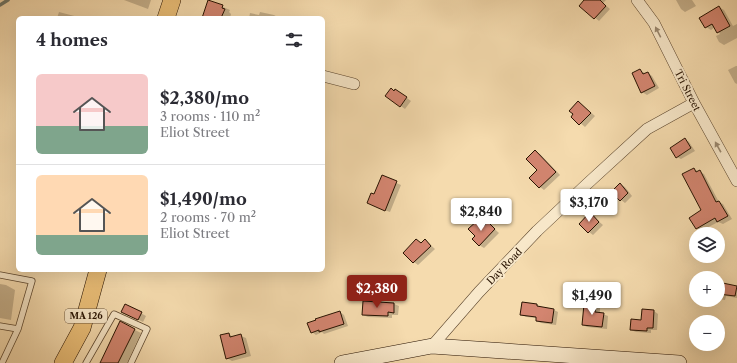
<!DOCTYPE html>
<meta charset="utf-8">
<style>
:root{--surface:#fff;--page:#f7f7f7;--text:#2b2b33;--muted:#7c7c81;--line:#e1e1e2;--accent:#8f2418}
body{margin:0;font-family:"Libre Caslon Text",serif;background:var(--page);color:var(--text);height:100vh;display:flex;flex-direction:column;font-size:15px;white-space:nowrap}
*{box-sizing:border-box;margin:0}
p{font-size:13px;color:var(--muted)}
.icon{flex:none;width:22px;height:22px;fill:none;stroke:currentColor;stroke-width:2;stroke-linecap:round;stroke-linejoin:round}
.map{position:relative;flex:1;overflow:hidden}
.side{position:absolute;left:16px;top:16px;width:309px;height:256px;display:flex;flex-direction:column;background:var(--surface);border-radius:6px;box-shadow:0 4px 16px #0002}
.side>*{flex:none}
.buttons{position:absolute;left:689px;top:227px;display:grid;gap:8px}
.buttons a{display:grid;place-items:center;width:36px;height:36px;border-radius:50%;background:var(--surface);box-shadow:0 4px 16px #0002;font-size:20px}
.price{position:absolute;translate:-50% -34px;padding:0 9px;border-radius:4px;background:#fff;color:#222;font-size:13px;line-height:26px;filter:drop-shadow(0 1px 2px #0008)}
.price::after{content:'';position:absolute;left:50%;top:24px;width:12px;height:9px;margin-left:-6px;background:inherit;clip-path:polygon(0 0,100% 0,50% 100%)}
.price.active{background:var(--accent);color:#fff}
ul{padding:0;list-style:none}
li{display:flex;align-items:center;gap:12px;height:100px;padding:0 20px}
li+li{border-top:1px solid var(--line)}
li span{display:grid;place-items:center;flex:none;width:112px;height:80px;border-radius:6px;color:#555}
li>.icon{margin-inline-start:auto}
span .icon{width:48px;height:48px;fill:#fffc;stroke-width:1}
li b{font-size:17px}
h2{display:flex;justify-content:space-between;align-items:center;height:48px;padding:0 20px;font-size:17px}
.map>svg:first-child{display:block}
.shadow{fill:#0003}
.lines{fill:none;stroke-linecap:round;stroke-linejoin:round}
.stream{stroke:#6e776a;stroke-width:3.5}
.building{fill:#d38570;stroke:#271200}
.lane-casing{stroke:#5a442c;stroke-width:7}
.street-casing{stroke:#5a442c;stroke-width:12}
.secondary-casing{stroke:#271200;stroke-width:16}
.primary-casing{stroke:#271200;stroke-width:18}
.lane{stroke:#f8e8ca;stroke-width:5.5}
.street{stroke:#f8e8ca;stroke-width:11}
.secondary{stroke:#f8e8ca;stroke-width:15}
.primary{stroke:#eabe77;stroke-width:17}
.oneway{fill:#9a886f}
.labels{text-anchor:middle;stroke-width:4;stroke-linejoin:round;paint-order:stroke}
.shield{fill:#f8e8ca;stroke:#66523d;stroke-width:1}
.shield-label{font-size:9px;font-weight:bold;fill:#271200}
.street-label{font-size:10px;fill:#271200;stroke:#f8e8ca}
</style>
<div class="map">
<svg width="737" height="363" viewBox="0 0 737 363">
<rect width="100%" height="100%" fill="#f5dbae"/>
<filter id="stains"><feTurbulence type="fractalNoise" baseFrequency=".005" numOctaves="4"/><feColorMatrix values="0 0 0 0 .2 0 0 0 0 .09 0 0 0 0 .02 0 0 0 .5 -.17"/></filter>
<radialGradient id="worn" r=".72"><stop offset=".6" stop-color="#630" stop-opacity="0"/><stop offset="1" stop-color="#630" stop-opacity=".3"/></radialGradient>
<path class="shadow" d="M124,0H151L148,9Z
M585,0H606L603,3L610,9L599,21L580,5Z
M676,0H692L696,6L685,12L681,9Z
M209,1L230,10L229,12L231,14L230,18H203Z
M719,7L724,10L733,26L737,24V38L724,45L719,42L716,36L720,34L715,27L711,30L706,27L701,18Z
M59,12L82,18H57Z
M260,12L274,15L279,18H249L250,13L259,15Z
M736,66H737V84L735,83L728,70Z
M640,70L646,74L648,73L652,76L659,88L647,95L642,92Z
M394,92L400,93L411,101L405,109L387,96Z
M579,102L595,116L585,127L572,116Z
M685,139L689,142L695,151L681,159L677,157Z
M535,152L540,154L560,175L544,190L540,187L531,178L539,170Z
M694,169L704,174L719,202L723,204L732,219L723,224L718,222L701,231L697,228L703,211Z
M382,177L401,185L390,212L373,206L374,196Z
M620,184L625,187L632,196L625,203L621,200L612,192Z
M590,214L603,225L593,235L589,232Z
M478,221L485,226L488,223L499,233L484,248L479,245L476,236Z
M425,240L435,249L418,265L414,262L422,244Z
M0,284L6,285L15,290L11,320L0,318Z
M718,287H737V298L726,296L725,300L718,299Z
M364,302L394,304L399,306L398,315H392V318L368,317L363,315Z
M126,305L146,316L143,322L127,314Z
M537,305L541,308L554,310L558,312L556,325L541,323L537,321V318L526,317L521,314Z
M596,306L600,308V313L608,316L607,329L587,327L583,325Z
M654,311L658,314L657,330H651V333L636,332L631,330Z
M340,312L344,315L348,326L324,334L322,332L316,335L312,332Z
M133,329L141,333L127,363H101Z
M229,334L233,337L241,336L246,338L251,356L232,361L227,358Z"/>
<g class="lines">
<path class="stream" d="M0,5L8,0"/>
</g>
<path class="building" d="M208,0L223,5L222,8L225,9L221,18H202Z
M584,0H600L606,6L594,19L579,6Z
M719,6L730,26L717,33L712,24L705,28L699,18Z
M640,69L643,74L648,72L655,86L641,93L632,73Z
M391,88L394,91L395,89L407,97L400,107L385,96Z
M578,101L591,113L579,125L571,117L573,114L569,111Z
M685,138L691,148L676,158L670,148Z
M535,150L556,172L539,188L529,178L537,170L526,159Z
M694,168L696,172L700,170L716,202L719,201L728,216L717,222L715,218L696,229L689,218L701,210L682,174Z
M382,175L397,181L385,211L367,203L371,193L374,194Z
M620,183L628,193L620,201L611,192Z
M590,212L599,222L588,233L579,224Z
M478,220L484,226L488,222L495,229L479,246L472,239L475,236L468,229Z
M416,239L421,243L425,239L431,246L413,263L403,253Z
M718,282L737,286L735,296L718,294Z
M363,301L394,303V313L388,312V316L362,315Z
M522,302L537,304V306L554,309L552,323L536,321V317L520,315Z
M125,304L142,312L138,320L121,312Z
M584,304L596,305L595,312L604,313L602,327L582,325Z
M642,309L654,310L653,328H647V331L630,330L631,319L641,320Z
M340,311L344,324L319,332V330L311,333L307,323L316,320L315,319Z
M120,321L135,329L118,363H100Z
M229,333L230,337L241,334L246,353L226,359L220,335Z"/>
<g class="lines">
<defs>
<path id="lane" d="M0,275L32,281L18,329L0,326
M2,363L18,329
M86,363L114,314L147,329L131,363"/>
<path id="street" d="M637,0L654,23L694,103L737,181
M323,76L354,84
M432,346L479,292L537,231L587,184L647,129L694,103"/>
<path id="secondary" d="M342,363L432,346L679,363"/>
<path id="primary" d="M166,18L172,0
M63,363L82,328L98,270"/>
</defs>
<use href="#lane" class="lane-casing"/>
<use href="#street" class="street-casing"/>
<use href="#secondary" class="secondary-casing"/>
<use href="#primary" class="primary-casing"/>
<use href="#lane" class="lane"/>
<use href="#street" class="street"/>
<use href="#secondary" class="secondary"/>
<use href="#primary" class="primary"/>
</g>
<defs><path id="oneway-solid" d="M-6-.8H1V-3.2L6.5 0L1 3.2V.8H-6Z"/></defs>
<g class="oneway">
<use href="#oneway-solid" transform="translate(658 32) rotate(-117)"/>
<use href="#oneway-solid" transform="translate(718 147) rotate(-119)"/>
</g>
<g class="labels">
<rect class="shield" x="65" y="309" width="42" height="14" rx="3"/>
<g class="shield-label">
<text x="86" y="319">MA 126</text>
</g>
<g class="street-label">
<text transform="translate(688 90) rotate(63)" y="4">Tri Street</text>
<text transform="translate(504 266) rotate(-46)" y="4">Day Road</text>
</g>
</g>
<rect width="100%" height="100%" filter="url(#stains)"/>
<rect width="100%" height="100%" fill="url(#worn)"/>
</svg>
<div class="buttons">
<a><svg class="icon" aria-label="layers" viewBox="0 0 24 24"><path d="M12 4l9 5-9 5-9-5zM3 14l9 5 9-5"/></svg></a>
<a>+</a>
<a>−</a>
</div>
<b class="price" style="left:589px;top:223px">$3,170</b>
<b class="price" style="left:481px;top:232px">$2,840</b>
<b class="price active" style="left:377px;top:309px">$2,380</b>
<b class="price" style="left:592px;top:316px">$1,490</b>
<section class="side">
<h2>4 homes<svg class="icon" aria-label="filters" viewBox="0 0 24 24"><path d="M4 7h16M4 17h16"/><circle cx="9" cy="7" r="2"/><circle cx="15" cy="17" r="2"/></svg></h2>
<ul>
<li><span style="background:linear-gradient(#f6c9c9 65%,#7fa58c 0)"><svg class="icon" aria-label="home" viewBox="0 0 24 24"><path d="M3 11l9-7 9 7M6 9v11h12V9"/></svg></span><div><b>$2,380/mo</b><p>3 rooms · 110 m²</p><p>Eliot Street</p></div></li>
<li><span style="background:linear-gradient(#ffd9b3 75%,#7fa58c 0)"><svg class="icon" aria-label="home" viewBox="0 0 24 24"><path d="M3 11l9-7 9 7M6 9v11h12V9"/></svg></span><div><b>$1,490/mo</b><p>2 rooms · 70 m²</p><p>Eliot Street</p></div></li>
</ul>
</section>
</div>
